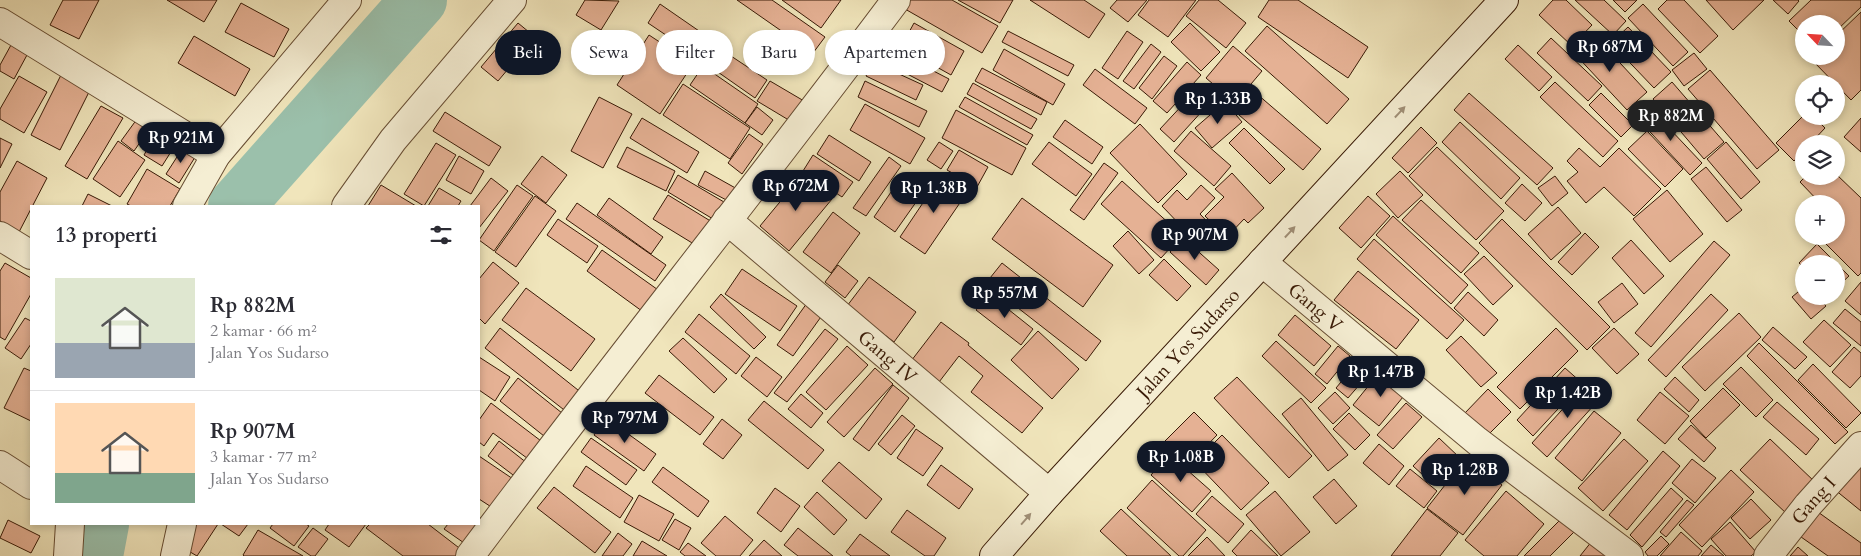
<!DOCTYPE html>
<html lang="id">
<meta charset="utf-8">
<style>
:root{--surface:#fff;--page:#f7f7f7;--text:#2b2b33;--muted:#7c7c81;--line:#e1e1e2;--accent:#111827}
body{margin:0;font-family:Cardo,serif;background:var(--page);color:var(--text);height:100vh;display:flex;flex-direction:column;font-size:19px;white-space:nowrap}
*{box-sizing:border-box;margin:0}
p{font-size:16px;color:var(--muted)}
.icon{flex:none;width:28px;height:28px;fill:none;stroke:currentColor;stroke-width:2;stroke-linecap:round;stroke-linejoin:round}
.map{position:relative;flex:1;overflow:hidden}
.panel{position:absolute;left:30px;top:205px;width:450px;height:320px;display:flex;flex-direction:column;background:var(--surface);border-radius:0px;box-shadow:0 2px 8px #0003}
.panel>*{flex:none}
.top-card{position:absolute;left:495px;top:30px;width:475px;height:45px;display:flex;gap:10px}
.needle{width:32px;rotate:295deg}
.buttons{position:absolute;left:1795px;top:15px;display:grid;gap:10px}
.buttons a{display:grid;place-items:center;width:50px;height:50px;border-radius:50%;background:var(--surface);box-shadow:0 2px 8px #0003;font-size:25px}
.price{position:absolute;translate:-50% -42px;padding:0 11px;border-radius:18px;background:var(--accent);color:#fff;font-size:16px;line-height:32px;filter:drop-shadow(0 1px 2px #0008)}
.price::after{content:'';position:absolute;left:50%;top:30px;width:15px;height:11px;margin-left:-8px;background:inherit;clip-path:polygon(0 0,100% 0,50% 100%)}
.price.active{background:#222;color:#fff}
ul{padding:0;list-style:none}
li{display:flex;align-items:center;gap:15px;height:125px;padding:0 25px}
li+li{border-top:1px solid var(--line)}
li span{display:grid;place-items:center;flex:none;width:140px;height:100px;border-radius:0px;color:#555}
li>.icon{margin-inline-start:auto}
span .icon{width:60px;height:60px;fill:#fffc;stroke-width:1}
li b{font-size:21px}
h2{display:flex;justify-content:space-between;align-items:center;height:60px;padding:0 25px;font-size:21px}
.pill{padding:0 18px;border-radius:22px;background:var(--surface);box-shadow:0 2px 8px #0003;font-size:18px;line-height:45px}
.pill.active{background:var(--accent);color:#fff}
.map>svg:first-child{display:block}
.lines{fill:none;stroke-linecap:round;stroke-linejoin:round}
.river{stroke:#9bc0ab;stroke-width:56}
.building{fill:#e5b194;stroke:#391a06}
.minor-casing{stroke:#674d33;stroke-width:30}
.secondary-casing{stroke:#391a06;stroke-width:30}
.minor{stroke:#f5eed3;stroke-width:28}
.secondary{stroke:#f5eed3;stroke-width:28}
.oneway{fill:#a08f77}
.labels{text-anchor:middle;stroke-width:4;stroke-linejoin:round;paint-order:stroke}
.street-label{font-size:19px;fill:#391a06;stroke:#f5eed3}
</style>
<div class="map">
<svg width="1861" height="556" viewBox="0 0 1861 556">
<rect width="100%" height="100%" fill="#f0e5bb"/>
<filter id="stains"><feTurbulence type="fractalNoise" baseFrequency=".004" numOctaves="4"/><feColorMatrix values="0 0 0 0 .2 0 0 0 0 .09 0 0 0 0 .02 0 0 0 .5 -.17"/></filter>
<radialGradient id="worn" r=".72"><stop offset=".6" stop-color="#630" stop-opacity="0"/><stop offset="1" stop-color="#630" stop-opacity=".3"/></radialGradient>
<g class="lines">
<path class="river" d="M236,206L419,0
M95,556L101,524"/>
</g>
<path class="building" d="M63,0H99L79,39L50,25Z
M167,0H217L204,22Z
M585,0L619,1L601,30L576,15Z
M737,0H772L825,37L813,53Z
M782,0H841L821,28Z
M910,0H952L998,26L982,53L905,9Z
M958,0H1013L1000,23Z
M1030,0H1084L1105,14L1089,38Z
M1117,0H1147L1128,22L1110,8Z
M1149,0H1196L1168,37L1138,15Z
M1199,0H1218L1246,23L1226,48L1186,16Z
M1269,0H1298L1368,47L1348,78L1258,17Z
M1553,0H1566L1592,25L1572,46L1539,15Z
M1575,0H1604L1626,21L1613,35Z
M1613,0H1637L1625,12Z
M1667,0H1684L1718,36L1700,53L1658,9Z
M1706,0H1764L1733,30Z
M1773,0H1798L1799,1L1788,14Z
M1811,0H1861V7L1836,31V24H1804V36L1789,21Z
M241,3L289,29L274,57L225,32Z
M660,4L715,42L703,60L648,23Z
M1643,4L1688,52L1673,66L1628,18Z
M1861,12V90L1851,100L1812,60L1815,56H1836V36Z
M518,23L535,37L498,81L481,67Z
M914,23L964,51L951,75L901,47Z
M1190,23L1220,52L1201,71L1171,42Z
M1267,26L1349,99L1327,124L1245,51Z
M1628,27L1671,72L1654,88L1611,43Z
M1008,31L1074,65L1068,76L1002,42Z
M1127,31L1143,42L1118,79L1102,68Z
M649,35L693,64L660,114L617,85Z
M1594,35L1647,92L1627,110L1574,53Z
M194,36L250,69L235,96L178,63Z
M1551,38L1602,86L1588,101L1537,53Z
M1151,44L1161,52L1134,89L1123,81Z
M11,45L27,55L14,79L0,71V65Z
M1518,45L1552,77L1539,91L1505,59Z
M716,46L767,80L755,98L705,63Z
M1233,46L1262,71L1235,103L1206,78Z
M889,48L949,79L942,92L882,61Z
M1004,49L1065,84L1053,105L993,70Z
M1694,53L1707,69L1684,86L1672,70Z
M1164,56L1177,66L1152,99L1139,88Z
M873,62L923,85L916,100L866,76Z
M1187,62L1201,75L1167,113L1153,101Z
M703,66L758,104L745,123L690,85Z
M982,68L1047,102L1041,115L975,81Z
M64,69L93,84L60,150L31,135Z
M1095,69L1147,108L1135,124L1083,85Z
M1710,70L1779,150L1757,169L1688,89Z
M19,76L47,92L24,133L0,119V109Z
M770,81L804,101L792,122L757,101Z
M865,81L927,111L919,127L858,97Z
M1555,82L1618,141L1603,157L1540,97Z
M1672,82L1724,142L1704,159L1653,99Z
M973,83L1037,119L1031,129L967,94Z
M683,84L750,128L730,159L663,115Z
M1201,85L1215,97L1174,142L1160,129Z
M1469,93L1553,168L1537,185L1454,110Z
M1601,93L1633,125L1621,137L1589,105Z
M1257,94L1321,149L1303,170L1239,115Z
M599,97L632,114L603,168L571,151Z
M965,97L1033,135L1027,145L959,107Z
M1225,102L1242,122L1212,148L1195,128Z
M865,104L925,138L910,164L850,130Z
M101,106L123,118L87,179L65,166Z
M757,107L773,120L762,135L745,123Z
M1651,109L1702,163L1690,175L1639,120Z
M956,110L1026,148L1012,175L942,138Z
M445,112L501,147L489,166L433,131Z
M1804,115V116H1813L1825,128L1810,144H1804V150L1794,161L1776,143Z
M642,118L699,152L687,173L630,138Z
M1861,118V152L1844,137Z
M137,119L150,128L134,151L121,141Z
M1065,120L1103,147L1092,164L1053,137Z
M1460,122L1520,178L1501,199L1442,142Z
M1140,124L1187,174L1158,203L1110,153Z
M160,127L179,139L162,166L144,155Z
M1421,127L1437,143L1408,173L1392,158Z
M1244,128L1285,169L1270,184L1229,143Z
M1191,131L1231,166L1214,186L1174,151Z
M1647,131L1683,169L1665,187L1628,149Z
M749,134L763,144L742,174L728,163Z
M829,135L871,162L859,181L817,154Z
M0,138L12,144L0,168Z
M118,141L145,160L120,197L93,179Z
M939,142L953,151L941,169L927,160Z
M1049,142L1092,174L1076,196L1032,164Z
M1726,142L1760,182L1741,199L1707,159Z
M436,143L456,155L424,206L404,194Z
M184,146L197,154L179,183L166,174Z
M627,147L675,171L666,191L617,167Z
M1437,147L1504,211L1476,240L1409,176Z
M1579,148L1600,167L1619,148L1661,189L1634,216L1604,187L1586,203L1567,181L1578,172L1567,161Z
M959,150L988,167L977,187L947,170Z
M813,155L853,182L842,197L803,171Z
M459,156L484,171L471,194L446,180Z
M542,156L567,175L546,203L521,184Z
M889,157L901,166L866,216L853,208Z
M17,161L47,178L19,232L0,221V192Z
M1104,163L1118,173L1084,220L1070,210Z
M1706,167L1742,210L1727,222L1691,179Z
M147,169L180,189L170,206H131L127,204Z
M705,171L739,190L732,203L698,185Z
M1400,171L1423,195L1398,218L1376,194Z
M904,173L926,188L895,232L874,217Z
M943,173L968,191L925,254L900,237Z
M1232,173L1264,208L1248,223L1244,219L1227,237L1205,216L1224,197L1215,189Z
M803,174L832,199L789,251L760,226Z
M1836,174L1861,198V273L1858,276L1824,242L1830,236H1836V230L1841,224L1836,219V204H1821L1800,182L1806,176H1836Z
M678,175L724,202L713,219L668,192Z
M1555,176L1568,193L1552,206L1538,188Z
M491,178L508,191L479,228V206H470Z
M1122,181L1182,235L1161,258L1101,204Z
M1522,184L1542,203L1525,221L1505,203Z
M381,185L416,206H368Z
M517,185L533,196L494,251L479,240Z
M1201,185L1215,198L1200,214L1221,236L1205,251L1162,206L1177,190L1187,200Z
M439,188L461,201L458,206H428Z
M1667,190L1703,234L1670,262L1633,219Z
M88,194L112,206H82Z
M668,195L717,225L702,249L653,219Z
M535,196L556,211L516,267L495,252Z
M1368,196L1390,216L1361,248L1339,228Z
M609,198L663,237L651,254L597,215Z
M1022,198L1113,265L1083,307L992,239Z
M1421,200L1479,253L1461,273L1402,220Z
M577,203L666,265L655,281L566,219Z
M1558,207L1581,233L1551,260L1528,234Z
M833,212L860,233L831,273L803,252Z
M1393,216L1468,285L1451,304L1376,235Z
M558,219L598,246L587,263L547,235Z
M1502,219L1610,327L1587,350L1479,243Z
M1128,231L1154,260L1139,274L1113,246Z
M1585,233L1599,247L1572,275L1558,262Z
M1183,238L1219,270L1206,285L1170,252Z
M1374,239L1464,320L1447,339L1357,259Z
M1631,240L1664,276L1644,294L1612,258Z
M1714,241L1730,255L1651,347L1635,333Z
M1817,244L1849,276L1836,288V264H1804V268L1799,263Z
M602,250L661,292L646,314L587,271Z
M1484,256L1513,286L1493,305L1464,274Z
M1164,259L1191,286L1177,301L1149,275Z
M493,262L519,283L485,324L479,318V279Z
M5,263L31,278V294L5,340L0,337V271Z
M1002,263L1101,341L1086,361L986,283Z
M838,265L858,281L845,298L825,282Z
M742,269L797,306L780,331L725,294Z
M1358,271L1419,320L1396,349L1334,300Z
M869,277L916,312L894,342L847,306Z
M1861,282V315L1845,301Z
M1622,283L1638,304L1614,323L1598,302Z
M1804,287V296H1817L1826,306L1811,319L1792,297Z
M526,288L595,339L571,371L502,320Z
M1468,292L1498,320L1484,336L1454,308Z
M721,294L766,337L754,349L710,307Z
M989,294L1033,329L1021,345L976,310Z
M1711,294L1728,310L1666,377L1648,360Z
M807,303L823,314L793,356L777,345Z
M1845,309L1861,322V346L1833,323Z
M1739,313L1761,337L1705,391L1682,367Z
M699,314L750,356L736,374L685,332Z
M1295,315L1331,346L1314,366L1278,335Z
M25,318L31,321V344L21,359L5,348Z
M1824,320L1851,345L1830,367L1803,342Z
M941,322L969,343L968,345L1043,408L1022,433L971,392L983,376L959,356L936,386L908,365Z
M1773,327L1807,357L1795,369L1762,340Z
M500,328L583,394L568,413L485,348Z
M1556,328L1578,351L1520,409L1497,387Z
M1614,328L1639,354L1617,374L1592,348Z
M825,329L838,339L787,402L774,393Z
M1038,331L1079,369L1052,399L1011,360Z
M1461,336L1497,373L1481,387L1446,350Z
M683,338L727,379L714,393L669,351Z
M1276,341L1326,388L1311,403L1262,356Z
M1759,343L1848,432L1835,444L1747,356Z
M847,346L868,365L826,410L806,392Z
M1338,346L1350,356L1327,384L1315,374Z
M1854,347L1861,353V376L1850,388L1832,372Z
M479,357L510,377L495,401L479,390Z
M756,357L782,377L767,397L741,376Z
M1361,358L1373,369L1348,398L1336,388Z
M1813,364L1861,413L1846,428L1798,380Z
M1741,367L1773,400L1756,417L1723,384Z
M24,368L31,371V421L4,408Z
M875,368L893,384L844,437L827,422Z
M1565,368L1582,383L1533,436L1517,420Z
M1382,369L1408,391L1379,426L1353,405Z
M659,375L714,417L700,435L645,393Z
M1237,377L1312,456L1289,478L1214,398Z
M1675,377L1699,400L1689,412L1664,389Z
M518,378L567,417L549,440L500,401Z
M1589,380L1604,394L1547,457L1532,443Z
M893,385L909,398L869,451L853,439Z
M1723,388L1740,405L1706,438L1690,421Z
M1488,389L1511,412L1487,436L1464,414Z
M1335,392L1350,408L1333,424L1318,408Z
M1660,392L1689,416L1665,444L1637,420Z
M801,394L823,413L811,428L788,409Z
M1301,398L1348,455L1328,471L1282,414Z
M764,401L824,450L808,469L748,420Z
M1777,402L1819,439L1806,455L1763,417Z
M491,403L549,447L535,464L493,433L484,446L479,442V420Z
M1406,403L1422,417L1393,449L1377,435Z
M1594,411L1621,433L1582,481L1555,458Z
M1194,412L1217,435L1189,464L1165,441Z
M1349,413L1370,435L1355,450L1333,429Z
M902,415L915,426L891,455L878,444Z
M606,418L656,454L644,471L594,435Z
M722,419L742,435L723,459L703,444Z
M1691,425L1716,448L1704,462L1678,439Z
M916,429L943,448L923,476L897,458Z
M1222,435L1269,483L1241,510L1195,462Z
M591,438L637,470L626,485L581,452Z
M1439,438L1460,458L1434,485L1413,466Z
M1624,439L1648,461L1603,511L1578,488Z
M1770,439L1816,483L1787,514L1740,470Z
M499,441L532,467L521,481L488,456Z
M1379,444L1404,466L1389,485L1363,463Z
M1663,451L1680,466L1627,530L1609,515Z
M1169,454L1211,491L1192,512L1151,475Z
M479,456L516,481L496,510L479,499Z
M1467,457L1502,485L1463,535L1427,508Z
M1692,459L1716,478L1695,503L1672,483Z
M839,462L882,499L866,519L822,481Z
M941,465L973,489L959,509L927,485Z
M586,466L633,498L620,518L573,486Z
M663,467L709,501L698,517L652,482Z
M1861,467V511L1829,485Z
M1410,469L1437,491L1424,508L1396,486Z
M1731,470L1754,492L1702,547L1679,525Z
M1334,479L1357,506L1336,524L1313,497Z
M1152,480L1206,530L1183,556H1179L1127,508Z
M554,487L611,532L595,553L537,508Z
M775,488L800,506L781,532L757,513Z
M1671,488L1683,499L1642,547L1630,535Z
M1275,491L1310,532L1281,556L1246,515Z
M1506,491L1544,524L1517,556H1484L1465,540Z
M817,492L847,520L834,535L804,507Z
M639,495L674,514L659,541L624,522Z
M1212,496L1244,524L1228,543L1196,514Z
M1751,499L1771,520L1750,539L1731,518Z
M1687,500L1694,505L1666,537L1660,532Z
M1811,507L1861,543V556H1828L1794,532Z
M1121,509L1171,556H1127L1100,531Z
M1427,509L1458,533L1440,556H1391Z
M907,510L946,538L934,556H925L891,532Z
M725,516L753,540L740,556H716L701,543Z
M479,517L484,521L467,545L444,529L448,524H479Z
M675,519L691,528L679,550L662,540Z
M1561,519L1574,532L1550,556H1524Z
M8,520L40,536L31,553L0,538Z
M1730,522L1756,552L1751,556H1726L1711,539Z
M193,524H218L197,556L180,546Z
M221,524H248L239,536Z
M273,524H306L309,526L294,546L270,528Z
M329,524H366L349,547L325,530Z
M370,524H428L467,554L466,556H403L366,528Z
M313,528L328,539L315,556H311L298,547Z
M798,528L833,556H798L784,545Z
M258,530L303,556H244L243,555Z
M1251,530L1278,556H1237L1232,551Z
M1681,532L1702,551L1698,556H1660Z
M618,533L632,544L623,556H602Z
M860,534L890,556H851L846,552Z
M1661,536L1669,544L1657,556H1648L1645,552Z
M1207,537L1225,556H1188Z
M764,540L782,556H749Z
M642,541L667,556H633Z
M1592,541L1611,556H1580Z
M688,543L706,556H685L680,552Z
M1711,545L1724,556H1701Z
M1798,547L1808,556H1790Z"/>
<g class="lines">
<defs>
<g id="minor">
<path d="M0,22L216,155"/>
<path d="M187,206L216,155L347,0"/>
<path d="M346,206L393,140L512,0"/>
<path id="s1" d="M727,220L1049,493"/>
<path d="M0,236L31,255"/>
<path id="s2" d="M1262,262L1477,441L1629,556"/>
<path d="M0,465L31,485"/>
<path d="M68,556L70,524"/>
<path d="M175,556L182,524"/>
<path d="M470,556C610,369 756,187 896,0"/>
<path id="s3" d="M1768,556L1808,505L1861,446"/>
</g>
<g id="secondary">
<path id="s4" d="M994,556L1049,493L1504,0"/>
</g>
</defs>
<use href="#minor" class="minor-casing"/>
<use href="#secondary" class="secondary-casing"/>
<use href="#minor" class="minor"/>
<use href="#secondary" class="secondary"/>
</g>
<defs><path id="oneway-solid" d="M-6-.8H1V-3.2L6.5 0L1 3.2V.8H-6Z" transform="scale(1.25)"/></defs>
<g class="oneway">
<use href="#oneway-solid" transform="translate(1400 112) rotate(-47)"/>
<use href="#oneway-solid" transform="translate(1290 232) rotate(-47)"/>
<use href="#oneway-solid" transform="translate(1026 519) rotate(-49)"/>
</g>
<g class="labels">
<g class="street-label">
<text dy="7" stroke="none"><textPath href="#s2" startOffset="70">Gang V</textPath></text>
<text dy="7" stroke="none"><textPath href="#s4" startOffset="288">Jalan Yos Sudarso</textPath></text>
<text dy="7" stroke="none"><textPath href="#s1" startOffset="211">Gang IV</textPath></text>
<text dy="7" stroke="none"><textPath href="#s3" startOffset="72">Gang I</textPath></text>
</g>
</g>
<rect width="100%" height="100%" filter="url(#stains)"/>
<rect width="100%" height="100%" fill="url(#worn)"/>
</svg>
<div class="buttons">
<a><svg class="needle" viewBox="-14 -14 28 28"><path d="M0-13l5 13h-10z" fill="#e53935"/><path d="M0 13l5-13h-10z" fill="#7c7c81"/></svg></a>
<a><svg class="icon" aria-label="locate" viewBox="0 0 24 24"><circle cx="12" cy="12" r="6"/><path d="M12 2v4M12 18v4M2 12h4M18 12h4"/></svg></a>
<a><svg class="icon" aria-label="layers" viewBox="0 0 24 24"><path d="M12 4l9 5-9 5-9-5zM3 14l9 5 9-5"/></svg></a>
<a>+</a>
<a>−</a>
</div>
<b class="price" style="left:1610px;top:73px">Rp 687M</b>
<b class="price" style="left:1218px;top:125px">Rp 1.33B</b>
<b class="price active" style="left:1671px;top:142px">Rp 882M</b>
<b class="price" style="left:181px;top:164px">Rp 921M</b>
<b class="price" style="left:796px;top:212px">Rp 672M</b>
<b class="price" style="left:934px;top:214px">Rp 1.38B</b>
<b class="price" style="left:1195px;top:261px">Rp 907M</b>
<b class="price" style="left:1005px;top:319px">Rp 557M</b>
<b class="price" style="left:1381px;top:398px">Rp 1.47B</b>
<b class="price" style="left:1568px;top:419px">Rp 1.42B</b>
<b class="price" style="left:625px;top:444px">Rp 797M</b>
<b class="price" style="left:1181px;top:483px">Rp 1.08B</b>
<b class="price" style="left:1465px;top:496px">Rp 1.28B</b>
<div class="top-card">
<a class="pill active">Beli</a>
<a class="pill">Sewa</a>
<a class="pill">Filter</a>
<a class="pill">Baru</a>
<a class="pill">Apartemen</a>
</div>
<section class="panel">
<h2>13 properti<svg class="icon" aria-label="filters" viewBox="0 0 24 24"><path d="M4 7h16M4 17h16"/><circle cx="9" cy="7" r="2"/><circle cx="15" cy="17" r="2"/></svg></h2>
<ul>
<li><span style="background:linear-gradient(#dfe7d0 65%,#9aa5b1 0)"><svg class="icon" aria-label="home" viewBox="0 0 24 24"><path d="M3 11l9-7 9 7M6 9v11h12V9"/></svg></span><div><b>Rp 882M</b><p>2 kamar · 66 m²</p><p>Jalan Yos Sudarso</p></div></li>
<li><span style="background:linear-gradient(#ffd9b3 70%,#7fa58c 0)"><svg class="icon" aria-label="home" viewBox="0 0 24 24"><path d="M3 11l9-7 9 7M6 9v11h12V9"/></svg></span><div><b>Rp 907M</b><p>3 kamar · 77 m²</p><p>Jalan Yos Sudarso</p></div></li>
</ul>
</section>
</div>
